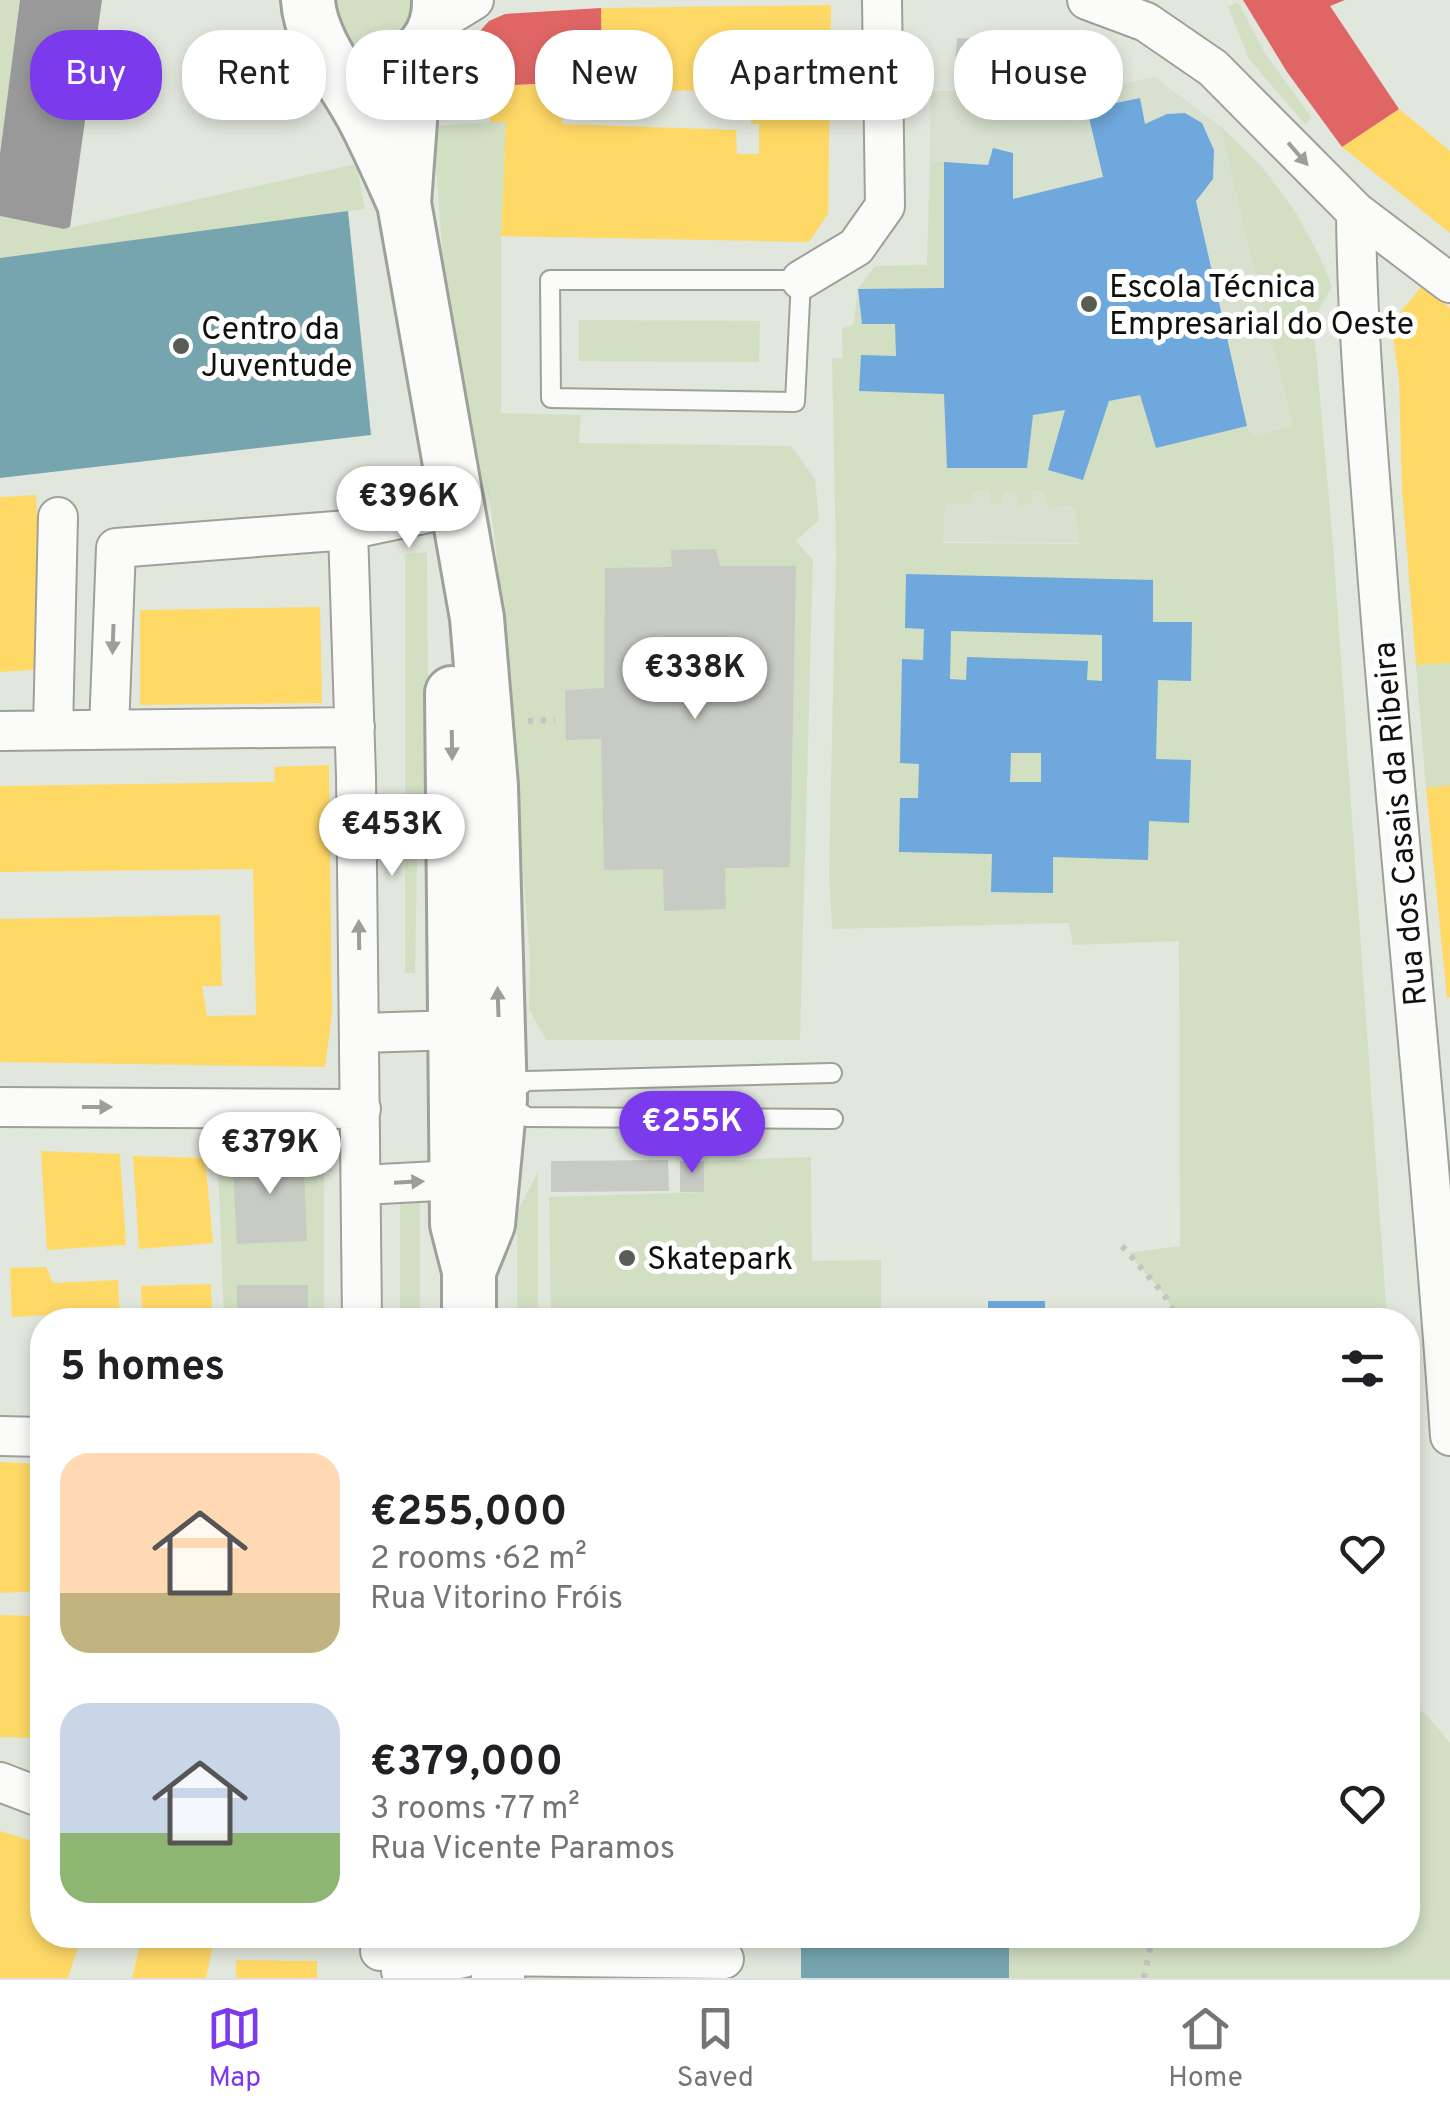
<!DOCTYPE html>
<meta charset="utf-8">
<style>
:root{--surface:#fff;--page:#f6f6f6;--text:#202124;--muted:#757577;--line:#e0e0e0;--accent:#7c3aed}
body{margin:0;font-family:Overpass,sans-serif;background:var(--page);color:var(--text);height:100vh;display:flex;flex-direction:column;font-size:38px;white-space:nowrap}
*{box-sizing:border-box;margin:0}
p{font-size:32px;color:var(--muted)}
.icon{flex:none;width:55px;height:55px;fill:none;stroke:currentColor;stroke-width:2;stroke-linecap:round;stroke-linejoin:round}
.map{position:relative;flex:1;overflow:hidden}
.drawer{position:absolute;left:30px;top:1308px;width:1390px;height:640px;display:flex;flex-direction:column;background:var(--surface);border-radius:40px;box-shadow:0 5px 15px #0003}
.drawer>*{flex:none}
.top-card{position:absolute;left:30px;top:30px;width:1390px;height:90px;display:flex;gap:20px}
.price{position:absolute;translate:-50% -85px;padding:0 22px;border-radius:35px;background:#fff;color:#222;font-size:32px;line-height:65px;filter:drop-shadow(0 2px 5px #0008)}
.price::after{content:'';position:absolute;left:50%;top:60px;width:30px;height:22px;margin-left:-15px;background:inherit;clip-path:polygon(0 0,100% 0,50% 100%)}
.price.on{background:var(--accent);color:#fff}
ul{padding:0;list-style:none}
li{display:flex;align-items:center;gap:30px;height:250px;padding:0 30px}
li span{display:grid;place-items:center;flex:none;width:280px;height:200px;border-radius:30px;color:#555}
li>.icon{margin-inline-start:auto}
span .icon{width:120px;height:120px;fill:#fffc;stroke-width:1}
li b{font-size:42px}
h2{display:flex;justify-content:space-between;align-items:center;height:120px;padding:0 30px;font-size:42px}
.chip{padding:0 35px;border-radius:40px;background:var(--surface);box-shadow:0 5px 15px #0003;font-size:35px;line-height:90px}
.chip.on{background:var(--accent);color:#fff}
.tabs{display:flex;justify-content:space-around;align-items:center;height:140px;border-top:2px solid var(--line);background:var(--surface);font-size:28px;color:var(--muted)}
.tabs a{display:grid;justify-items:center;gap:5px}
.tabs .on{color:var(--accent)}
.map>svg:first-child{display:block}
.built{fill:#d8e1cf}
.green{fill:#d2dfc3;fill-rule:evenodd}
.homes{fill:#ffd966}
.shops{fill:#e06666}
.schools{fill:#6fa8dc;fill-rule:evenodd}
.public{fill:#76a5af}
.industry{fill:#999}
.building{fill:#c7cbc3}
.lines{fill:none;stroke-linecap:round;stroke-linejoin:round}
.service-casing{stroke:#9da199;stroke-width:22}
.minor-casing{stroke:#9da199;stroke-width:42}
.secondary-casing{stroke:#9da199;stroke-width:58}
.path{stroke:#c3c5c2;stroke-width:6;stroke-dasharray:5 8;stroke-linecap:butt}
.service{stroke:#fbfbfa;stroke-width:18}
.minor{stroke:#fbfbfa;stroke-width:38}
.secondary{stroke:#fbfbfa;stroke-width:52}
.oneway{fill:#9d9e9b}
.poi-dot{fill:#595d55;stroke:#fff;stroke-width:4}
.labels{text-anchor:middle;stroke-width:10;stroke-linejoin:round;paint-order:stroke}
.poi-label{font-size:32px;fill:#0f120c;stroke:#fff;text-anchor:start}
.street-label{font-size:32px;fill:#0f120c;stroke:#fff}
</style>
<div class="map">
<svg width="1450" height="1978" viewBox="0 0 1450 1978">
<rect width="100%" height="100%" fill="#e2e7dd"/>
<path class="built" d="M1155,77L1220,126L1262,166L1298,215L1332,286L1313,320L1333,545L850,541L832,359L843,358L842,329L854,324L858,289L875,266L927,265L931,91H1086Z"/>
<path class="green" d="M0,0H20L0,154Z
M329,0H414L409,30C387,44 374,57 348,45Z
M1238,2L1265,53L1312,118L1305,124L1249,59L1228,7Z
M490,122H506L501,236V413L581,415L579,443L791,446L815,479L819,520L796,541L813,560L800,1040H546L529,1009L530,958L500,584L490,501L461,409L445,289L433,126Z
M1220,126C1271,174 1306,220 1332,286L1313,320L1333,545L1387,1320H1179L1163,1293L1128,1253L1180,1246L1179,941L1073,945L1069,923L832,929L829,874L836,554L832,359L843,358L842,329L854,324L858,289L875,266L927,265L931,163L944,162V288L858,290L862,324H895L896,356L861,355L944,394L947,468H1026L1033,415L1065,410L1048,470L1083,480L1109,401L1140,395L1156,448L1247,426L1253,437L1293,426ZM989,490L990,505L1001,504L1003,491H1017L1019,506L1031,504L1033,490L1044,491L1048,507L1075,506L1079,544L943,543L945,504H970L974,491Z
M356,164L365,209L0,258V216L64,229Z
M579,320L760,321L759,362L579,361Z
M427,552L429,782L418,806L415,973H405V554Z
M1450,663V785L1426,788L1416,665Z
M217,1142L324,1147V1320H224Z
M811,1157L812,1261L881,1260V1320H551L549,1197L703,1192L704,1161Z
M538,1172V1320H517V1212Z
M400,1202L420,1203V1320H400Z
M1408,1618L1414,1707L1427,1715L1450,1743V1978H1009V1935H1408Z"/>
<path class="homes" d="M831,5L828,214L809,242L501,236L506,122H490L491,72L513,85L579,83V111L564,109L562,124L736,130L737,154H759V124H751L752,70H715V90L602,92L601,8Z
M1399,109L1450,151V233L1342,147Z
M1423,285L1450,308V663L1416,665L1402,489L1399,379L1391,323Z
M36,495L46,669L0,672V497Z
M320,607L322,703L140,705V610Z
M329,765L332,1014L325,1067L0,1062V919L220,915L222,986H202L207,1016L256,1015L253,869L0,872V786L275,782L274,767Z
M1450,785V997L1447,998L1426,788Z
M41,1151L120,1154L126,1245L47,1250Z
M133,1156L205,1158L213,1243L139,1249Z
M46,1267L53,1283L118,1280L120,1320H50V1315L12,1317L10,1268Z
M211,1284L212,1320H142L141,1286Z
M0,1462L42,1464V1591L0,1593Z
M0,1615L42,1616V1738L0,1737Z
M0,1831L42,1844V1935H82L68,1978H0Z
M142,1935H215L206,1978H132Z
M236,1960L317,1961V1978H236Z"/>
<path class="shops" d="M1243,0H1345L1330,6L1399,109L1342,147L1287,72Z
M601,8L602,81L513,85L495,76L480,56L477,46L480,31L489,21L505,14Z"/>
<path class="schools" d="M1140,98L1145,124L1167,114L1185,113L1202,123L1214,150L1213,179L1196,201L1247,426L1156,448L1140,395L1109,401L1083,480L1048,470L1065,410L1033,415L1027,468H947L944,394L859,391L861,355L896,356L895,324H862L858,289L944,288V162L988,165L993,148L1013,153V199L1103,177L1087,109Z
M906,574L1153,580V622H1192L1191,681L1158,680L1156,759L1191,760L1189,823L1149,821L1148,860L1053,857V893L991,892L992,854L899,852L900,798H918L919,764L900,763L902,659L923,660L924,629L905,628ZM951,631L1102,635V681L1087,680L1088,661L967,657L966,680L950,679ZM1011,753H1041V782H1010Z
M988,1301H1045V1320H988Z"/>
<path class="public" d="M348,211L371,435L0,478V258Z
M801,1935H1009V1978H801Z"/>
<path class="industry" d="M20,0H102L70,227L64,229L0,216V154Z"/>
<path class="building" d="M957,38L1007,40L1006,68L955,65Z
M716,549L720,566H796L790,867L725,868L726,909L664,911L663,869L604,870L601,739L566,740L565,690L604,688L605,568L672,567L671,550Z
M303,1150L307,1241L237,1244L232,1153Z
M668,1160L669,1191L551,1192V1161Z
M680,1161H704V1192H680Z
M237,1285H308V1320H237Z"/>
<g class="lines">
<defs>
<path id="service" d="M550,280H801L795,402L551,398Z
M832,1073L527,1081L500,1099L527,1117L833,1119"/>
<path id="minor" d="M1087,0L1146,22L1213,68L1356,212L1450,283
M438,22L474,0
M1356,212C1357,336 1369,459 1378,583C1400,867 1431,1151 1450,1436
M801,280L856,247L885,206L882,0
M348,530L356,776L362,1320
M109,729L116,548L348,530L457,507
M53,730L58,517
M0,731L355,727
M361,1033L457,1030
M0,1107L361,1109
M362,1185L456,1180
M0,1436L42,1437
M0,1782L42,1798
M380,1951C417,1936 431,1935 463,1958
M497,1956L724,1959
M401,1971L463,1958"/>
<path id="secondary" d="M308,0C310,39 343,79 362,114C377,142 390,172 403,201
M419,53L413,80L404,203L477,618L491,786L500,1099L488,1224L469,1271
M390,69C421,58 440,34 439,0
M452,693L457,1224L469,1271V1320
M496,1935L498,1978"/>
</defs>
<use href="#service" class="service-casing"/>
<use href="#minor" class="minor-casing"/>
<use href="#secondary" class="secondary-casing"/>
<path class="path" d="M528,721L555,720
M1122,1246L1163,1293L1179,1320
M1144,1978L1153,1935"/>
<use href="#service" class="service"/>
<use href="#minor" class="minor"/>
<use href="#secondary" class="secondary"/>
</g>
<defs><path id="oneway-solid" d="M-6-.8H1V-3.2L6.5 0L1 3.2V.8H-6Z" transform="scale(2.5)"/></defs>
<g class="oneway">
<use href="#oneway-solid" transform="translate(1298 154) rotate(49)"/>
<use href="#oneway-solid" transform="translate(113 639) rotate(92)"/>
<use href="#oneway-solid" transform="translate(452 745) rotate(89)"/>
<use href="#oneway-solid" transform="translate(359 935) rotate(-91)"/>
<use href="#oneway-solid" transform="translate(498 1002) rotate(-92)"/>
<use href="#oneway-solid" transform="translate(97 1107)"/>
<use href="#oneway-solid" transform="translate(409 1182) rotate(-3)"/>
</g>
<g class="poi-dot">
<circle cx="1089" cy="304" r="10"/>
<circle cx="181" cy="346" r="10"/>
<circle cx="627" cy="1258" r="10"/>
</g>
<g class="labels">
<g class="poi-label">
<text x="1109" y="297">Escola Técnica<tspan x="1109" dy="37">Empresarial do Oeste</tspan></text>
<text x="201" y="339">Centro da<tspan x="201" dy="37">Juventude</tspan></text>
<text x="647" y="1269">Skatepark</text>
</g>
<g class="street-label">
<text transform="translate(1399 824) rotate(-95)" y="11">Rua dos Casais da Ribeira</text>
</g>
</g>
</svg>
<b class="price" style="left:409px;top:551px">€396K</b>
<b class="price" style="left:695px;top:722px">€338K</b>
<b class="price" style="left:392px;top:879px">€453K</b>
<b class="price on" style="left:692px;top:1176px">€255K</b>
<b class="price" style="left:270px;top:1197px">€379K</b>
<div class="top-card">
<a class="chip on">Buy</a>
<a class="chip">Rent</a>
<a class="chip">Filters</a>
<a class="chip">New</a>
<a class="chip">Apartment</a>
<a class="chip">House</a>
</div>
<section class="drawer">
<h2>5 homes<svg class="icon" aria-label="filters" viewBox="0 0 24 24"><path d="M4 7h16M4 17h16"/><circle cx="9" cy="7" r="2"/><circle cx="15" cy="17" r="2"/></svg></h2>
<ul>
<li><span style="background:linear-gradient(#ffd9b3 70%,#c2b280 0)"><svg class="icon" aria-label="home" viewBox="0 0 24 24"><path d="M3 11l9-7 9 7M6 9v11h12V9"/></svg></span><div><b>€255,000</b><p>2 rooms · 62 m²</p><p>Rua Vitorino Fróis</p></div><svg class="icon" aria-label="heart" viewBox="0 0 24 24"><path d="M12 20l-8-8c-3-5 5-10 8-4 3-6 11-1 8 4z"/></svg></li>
<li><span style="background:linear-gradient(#c9d6e8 65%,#8fb573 0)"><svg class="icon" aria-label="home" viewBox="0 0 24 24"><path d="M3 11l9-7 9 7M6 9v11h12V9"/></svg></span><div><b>€379,000</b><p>3 rooms · 77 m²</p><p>Rua Vicente Paramos</p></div><svg class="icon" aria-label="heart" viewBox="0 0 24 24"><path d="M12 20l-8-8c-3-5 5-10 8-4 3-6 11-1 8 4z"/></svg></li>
</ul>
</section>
</div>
<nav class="tabs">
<a class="on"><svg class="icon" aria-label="map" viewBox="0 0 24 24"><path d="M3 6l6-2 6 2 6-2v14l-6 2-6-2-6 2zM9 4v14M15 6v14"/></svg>Map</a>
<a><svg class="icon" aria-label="saved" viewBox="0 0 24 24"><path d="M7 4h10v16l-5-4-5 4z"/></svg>Saved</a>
<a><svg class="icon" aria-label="home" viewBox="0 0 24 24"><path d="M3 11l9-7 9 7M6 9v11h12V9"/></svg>Home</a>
</nav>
